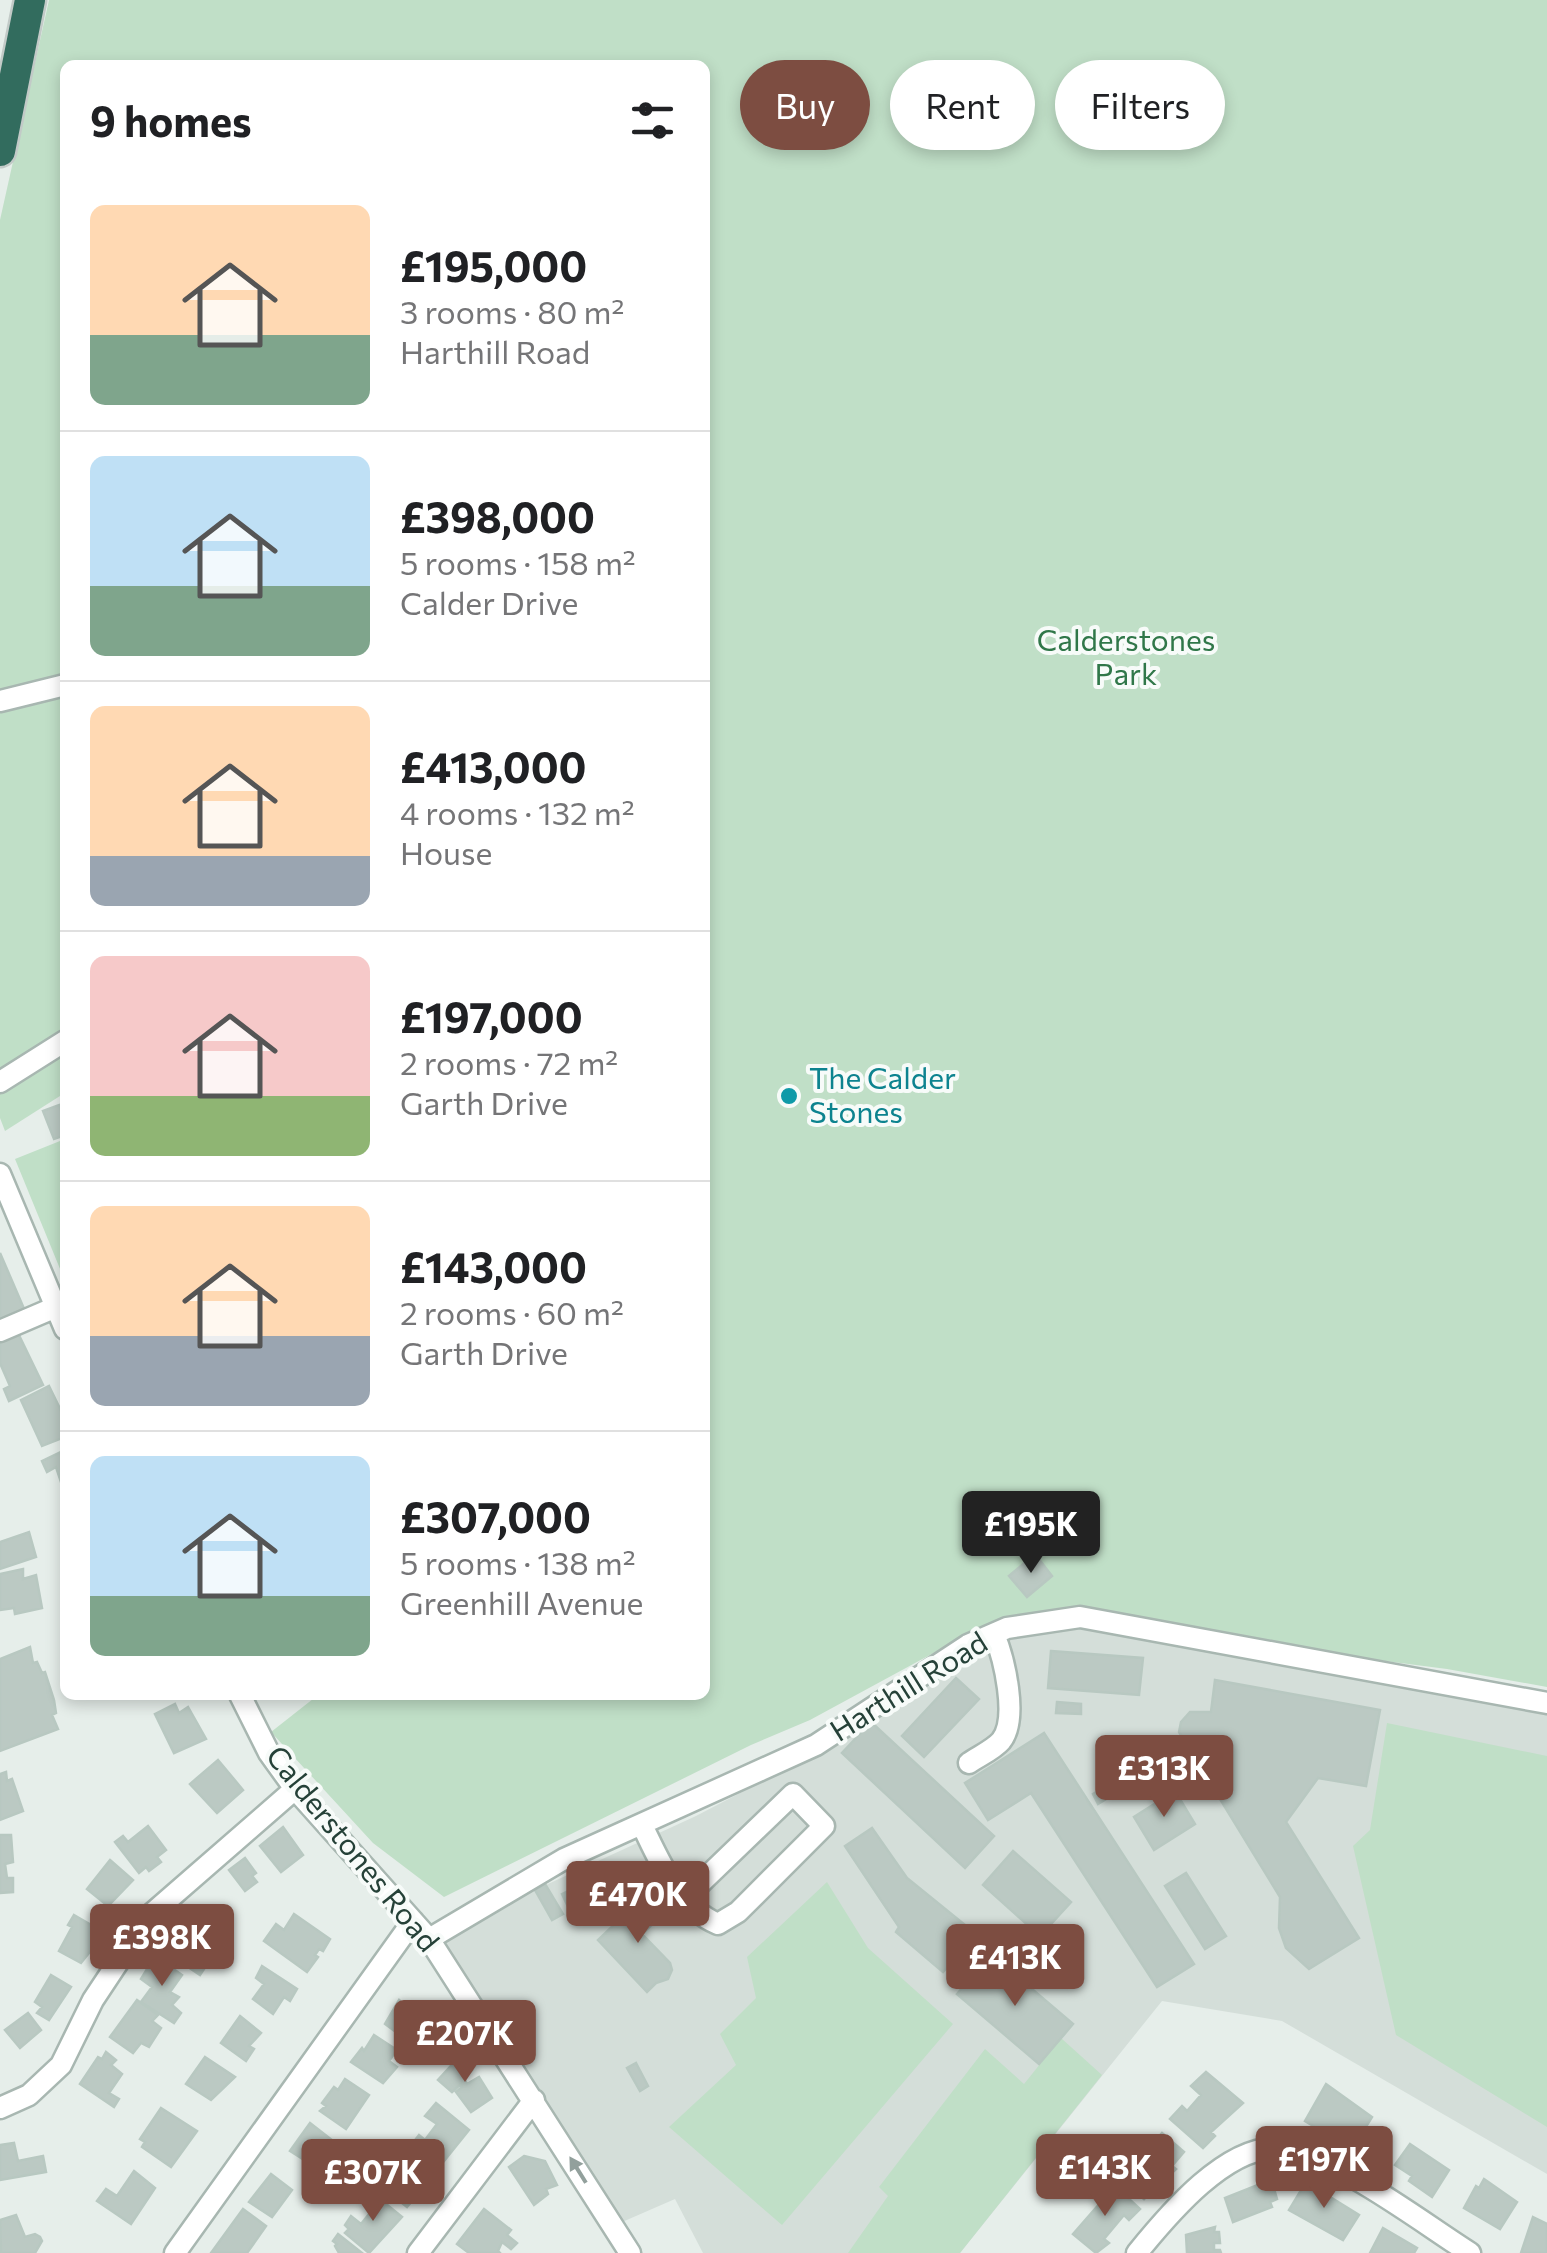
<!DOCTYPE html>
<meta charset="utf-8">
<style>
:root{--surface:#fff;--page:#f6f6f6;--text:#202124;--muted:#757577;--line:#e0e0e0;--accent:#7d4d41}
body{margin:0;font-family:Commissioner,sans-serif;background:var(--page);color:var(--text);height:100vh;display:flex;flex-direction:column;font-size:38px;white-space:nowrap}
*{box-sizing:border-box;margin:0}
p{font-size:32px;color:var(--muted)}
.icon{flex:none;width:55px;height:55px;fill:none;stroke:currentColor;stroke-width:2;stroke-linecap:round;stroke-linejoin:round}
.map{position:relative;flex:1;overflow:hidden}
.sheet{position:absolute;left:60px;top:60px;width:650px;height:1640px;display:flex;flex-direction:column;background:var(--surface);border-radius:15px;box-shadow:0 5px 15px #0003}
.sheet>*{flex:none}
.hud{position:absolute;left:740px;top:60px;width:655px;height:90px;display:flex;gap:20px}
.price{position:absolute;translate:-50% -85px;padding:0 22px;border-radius:10px;background:var(--accent);color:#fff;font-size:32px;line-height:65px;filter:drop-shadow(0 2px 5px #0008)}
.price::after{content:'';position:absolute;left:50%;top:60px;width:30px;height:22px;margin-left:-15px;background:inherit;clip-path:polygon(0 0,100% 0,50% 100%)}
.price.current{background:#222;color:#fff}
ul{padding:0;list-style:none}
li{display:flex;align-items:center;gap:30px;height:250px;padding:0 30px}
li+li{border-top:2px solid var(--line)}
li span{display:grid;place-items:center;flex:none;width:280px;height:200px;border-radius:15px;color:#555}
li>.icon{margin-inline-start:auto}
span .icon{width:120px;height:120px;fill:#fffc;stroke-width:1}
li b{font-size:42px}
h2{display:flex;justify-content:space-between;align-items:center;height:120px;padding:0 30px;font-size:42px}
.chip{padding:0 35px;border-radius:45px;background:var(--surface);box-shadow:0 5px 15px #0003;font-size:35px;line-height:90px}
.chip.current{background:var(--accent);color:#fff}
.map>svg:first-child{display:block}
.built{fill:#d4ded9}
.green{fill:#c0dfc7}
.building{fill:#bbc9c3;stroke:#b8c8c1;stroke-width:2.5}
.lines{fill:none;stroke-linecap:round;stroke-linejoin:round}
.minor-casing{stroke:#a8b7b1;stroke-width:25}
.highway-casing{stroke:#c2cac7;stroke-width:35}
.minor{stroke:#fff;stroke-width:20}
.highway{stroke:#326c5e;stroke-width:30}
.oneway{fill:#92a09c}
.culture-dot{fill:#0f9aa8;stroke:#f7fbf9;stroke-width:4}
.labels{text-anchor:middle;stroke-width:8;stroke-linejoin:round;paint-order:stroke}
.park-label{font-size:30px;fill:#307749;stroke:#f7fbf9}
.culture-label{font-size:30px;fill:#0d838f;stroke:#f7fbf9;text-anchor:start}
.street-label{font-size:30px;fill:#254138;stroke:#f7fbf9}
</style>
<div class="map">
<svg width="1547" height="2253" viewBox="0 0 1547 2253">
<rect width="100%" height="100%" fill="#e6eeea"/>
<path class="built" d="M1073,1625L1547,1715V2174L1282,2021L1162,2001L960,2253H703L675,2199L613,2226L438,1940L524,1895L696,1816L813,1755L1005,1633Z"/>
<path class="green" d="M49,0H1547V1687L1447,1669L1323,1653L1084,1608L963,1637L810,1720L751,1745L444,1897L373,1843L271,1732L318,1695H705V65H65V1110L60,1096L5,1131L0,1118V220Z
M65,1139V1281L15,1159Z
M1387,1723L1547,1756V2127L1396,2035L1353,1846L1370,1830Z
M827,1882L868,1948L953,2024L782,2225L669,2127L736,2065L720,2034L756,1998L747,1957Z
M1061,2038L1102,2075L960,2253H848L888,2196L879,2187L985,2049L1024,2084Z"/>
<path class="building" d="M59,1105L65,1120V1135L54,1139L43,1111Z
M0,1253L25,1311L1,1321L0,1319Z
M16,1329L43,1385L9,1401L4,1389L10,1386L0,1363V1337Z
M49,1386L65,1419V1437L42,1446L21,1400Z
M65,1450V1494L56,1467L47,1472L42,1461Z
M29,1532L36,1557L0,1569V1542Z
M1035,1554L1052,1576L1027,1597L1009,1576Z
M23,1569V1579L36,1575L42,1608L15,1614L14,1608L0,1610V1574Z
M30,1647L33,1663L37,1662L42,1673L45,1672L54,1700L56,1713L52,1715L58,1729L0,1751V1659Z
M1051,1651L1143,1658L1139,1695L1048,1688Z
M956,1678L979,1699L924,1757L902,1736Z
M1215,1680L1380,1710L1366,1786L1318,1778L1286,1822L1359,1938L1309,1969L1286,1948L1279,1928L1280,1897L1179,1732L1181,1722L1190,1712H1211Z
M1057,1702L1081,1704V1714L1056,1713Z
M175,1704L179,1713L188,1707L206,1739L174,1753L155,1714Z
M871,1722L994,1836L965,1868L842,1753Z
M1044,1733L1194,1964L1157,1987L1031,1793L988,1820L965,1783Z
M218,1760L243,1790L217,1813L190,1784Z
M6,1772L7,1781L12,1779L23,1811L0,1820V1774Z
M1113,1782L1119,1791L1098,1804L1093,1794Z
M1175,1791L1195,1824L1154,1850L1134,1817Z
M148,1826L166,1850L157,1857L161,1862L149,1871L146,1867L139,1873L115,1842L123,1836L128,1842Z
M283,1827L303,1855L281,1872L260,1846Z
M872,1828L907,1878L976,1934L943,1972L896,1932L899,1927L845,1846Z
M0,1835H11L13,1862L5,1864L7,1878H13V1892L0,1893Z
M1013,1851L1071,1902L1040,1936L983,1885Z
M245,1858L256,1873L252,1876L257,1882L245,1891L229,1870Z
M110,1860L133,1880L108,1906L87,1889Z
M612,1870L624,1897L575,1921L562,1894Z
M1186,1873L1226,1936L1205,1949L1165,1886Z
M545,1884L563,1914L552,1920L535,1890Z
M643,1897L661,1916L642,1934L670,1963L672,1970L668,1979L656,1983L647,1992L598,1940Z
M294,1914L330,1939L323,1951L319,1949L315,1955L318,1957L307,1972L264,1941L276,1924L284,1930Z
M74,1915L100,1930L97,1943L81,1963L59,1951L72,1927L68,1925Z
M187,1920L209,1936L202,1945L207,1949L203,1956L210,1960L200,1975L179,1961L186,1950L171,1942Z
M991,1954L1073,2024L1039,2064L957,1994Z
M155,1956L182,1975L170,1992L179,1997L172,2005L181,2013L174,2023L141,2002L152,1987L141,1979Z
M262,1966L297,1989L290,2001L284,1997L273,2014L253,1999L264,1984L256,1978Z
M51,1975L71,1987L49,2020L37,2013L42,2007L35,2002Z
M137,2000L158,2015L152,2021L161,2028L149,2047L141,2043L133,2053L110,2037Z
M399,2000L409,2010L410,2004L434,2020L415,2046L385,2024Z
M28,2013L41,2030L20,2048L5,2030Z
M240,2016L261,2033L249,2046L254,2049L246,2061L221,2043Z
M374,2035L397,2050L389,2061L397,2067L383,2083L351,2062L362,2048L364,2051Z
M106,2052L116,2060L111,2065L122,2074L109,2093L119,2099L114,2107L80,2084L98,2057L102,2059Z
M205,2057L235,2077L211,2100L186,2084Z
M459,2057L472,2070L464,2078L467,2084L479,2077L492,2098L471,2112L456,2092L462,2087L461,2084L452,2092L438,2080Z
M636,2063L648,2086L640,2091L627,2068Z
M1206,2072L1243,2103L1211,2132L1215,2136L1203,2148L1170,2119L1182,2106L1187,2111L1201,2095L1191,2086Z
M345,2079L369,2095L346,2129L320,2111L326,2106L322,2103L334,2087L338,2090Z
M1326,2084L1372,2117L1352,2149L1305,2121Z
M436,2103L469,2130L440,2166L412,2144L419,2135L425,2140L437,2124L425,2116Z
M161,2108L197,2131L171,2167L142,2147L145,2142L140,2139Z
M310,2123L337,2144L320,2170L290,2151Z
M1162,2133L1184,2152L1172,2166L1176,2169L1144,2199L1120,2180Z
M14,2143L18,2161L43,2156L46,2172L0,2180V2145Z
M1410,2144L1449,2170L1432,2197L1409,2181L1412,2176L1395,2165Z
M401,2151L420,2165L426,2157L438,2170L407,2207L377,2183L383,2175L393,2182L405,2166L395,2158Z
M524,2156L545,2161L557,2185L546,2189L548,2194L534,2205L509,2167Z
M134,2171L155,2188L131,2224L97,2201L106,2189L117,2196Z
M271,2174L292,2190L272,2217L249,2202Z
M1484,2179L1517,2202L1500,2229L1464,2208L1476,2186L1479,2188Z
M1272,2182L1277,2199L1270,2202L1272,2207L1233,2222L1225,2198L1263,2183L1264,2186Z
M1306,2182L1359,2215L1343,2240L1289,2210Z
M1115,2186L1140,2209L1129,2220L1124,2215L1104,2239L1109,2243L1096,2253L1073,2234Z
M370,2191L402,2217L369,2253L345,2233L349,2229L345,2225L351,2216L361,2224L373,2209L362,2201Z
M243,2209L266,2226L247,2253H211Z
M484,2209L511,2230L507,2235L517,2243L511,2249L502,2242L498,2251L500,2253H469L457,2244Z
M16,2215L25,2237L35,2234L40,2237L42,2241L35,2253H1L0,2220Z
M1533,2217L1547,2224V2253H1521Z
M1215,2227L1214,2232H1219L1220,2243H1214V2250H1220L1221,2253H1187L1186,2235Z
M1383,2228L1417,2248L1414,2253H1370Z
M338,2234L362,2253H339L335,2246L337,2244L333,2241Z"/>
<g class="lines">
<defs>
<path id="minor" d="M0,701L65,685
M0,1082L65,1041
M0,1174L65,1329
M0,1331L56,1307
M240,1695L269,1753L295,1789L429,1939L630,2253
M969,1763C979,1756 993,1750 1001,1741C1019,1719 1004,1658 994,1634
M642,1825C660,1862 678,1907 718,1924L738,1912L824,1826L793,1794L685,1898
M429,1939L564,1859L816,1745L968,1645L1007,1628L1080,1617L1547,1703
M0,2108L29,2095L61,2065L93,2000L148,1917L295,1789
M175,2253L413,1921
M418,2253L534,2100
M1137,2253C1167,2216 1229,2141 1282,2149C1337,2157 1421,2222 1470,2253"/>
<path id="highway" d="M0,151L30,0"/>
</defs>
<use href="#minor" class="minor-casing"/>
<use href="#highway" class="highway-casing"/>
<use href="#minor" class="minor"/>
<use href="#highway" class="highway"/>
</g>
<defs><path id="oneway-solid" d="M-6-.8H1V-3.2L6.5 0L1 3.2V.8H-6Z" transform="scale(2.5)"/></defs>
<use class="oneway" href="#oneway-solid" transform="translate(578 2170) rotate(-122)"/>
<circle class="culture-dot" cx="789" cy="1096" r="10"/>
<g class="labels">
<g class="park-label">
<text x="1126" y="651">Calderstones<tspan x="1126" dy="34">Park</tspan></text>
</g>
<g class="culture-label">
<text x="809" y="1089">The Calder<tspan x="809" dy="34">Stones</tspan></text>
</g>
<g class="street-label">
<text transform="translate(909 1687) rotate(-32)" y="10">Harthill Road</text>
<text transform="translate(352 1849) rotate(51)" y="10">Calderstones Road</text>
</g>
</g>
</svg>
<b class="price current" style="left:1031px;top:1576px">£195K</b>
<b class="price" style="left:1164px;top:1820px">£313K</b>
<b class="price" style="left:638px;top:1946px">£470K</b>
<b class="price" style="left:162px;top:1989px">£398K</b>
<b class="price" style="left:1015px;top:2009px">£413K</b>
<b class="price" style="left:465px;top:2085px">£207K</b>
<b class="price" style="left:1324px;top:2211px">£197K</b>
<b class="price" style="left:1105px;top:2219px">£143K</b>
<b class="price" style="left:373px;top:2224px">£307K</b>
<div class="hud">
<a class="chip current">Buy</a>
<a class="chip">Rent</a>
<a class="chip">Filters</a>
</div>
<section class="sheet">
<h2>9 homes<svg class="icon" aria-label="filters" viewBox="0 0 24 24"><path d="M4 7h16M4 17h16"/><circle cx="9" cy="7" r="2"/><circle cx="15" cy="17" r="2"/></svg></h2>
<ul>
<li><span style="background:linear-gradient(#ffd9b3 65%,#7fa58c 0)"><svg class="icon" aria-label="home" viewBox="0 0 24 24"><path d="M3 11l9-7 9 7M6 9v11h12V9"/></svg></span><div><b>£195,000</b><p>3 rooms · 80 m²</p><p>Harthill Road</p></div></li>
<li><span style="background:linear-gradient(#bfe0f5 65%,#7fa58c 0)"><svg class="icon" aria-label="home" viewBox="0 0 24 24"><path d="M3 11l9-7 9 7M6 9v11h12V9"/></svg></span><div><b>£398,000</b><p>5 rooms · 158 m²</p><p>Calder Drive</p></div></li>
<li><span style="background:linear-gradient(#ffd9b3 75%,#9aa5b1 0)"><svg class="icon" aria-label="home" viewBox="0 0 24 24"><path d="M3 11l9-7 9 7M6 9v11h12V9"/></svg></span><div><b>£413,000</b><p>4 rooms · 132 m²</p><p>House</p></div></li>
<li><span style="background:linear-gradient(#f6c9c9 70%,#8fb573 0)"><svg class="icon" aria-label="home" viewBox="0 0 24 24"><path d="M3 11l9-7 9 7M6 9v11h12V9"/></svg></span><div><b>£197,000</b><p>2 rooms · 72 m²</p><p>Garth Drive</p></div></li>
<li><span style="background:linear-gradient(#ffd9b3 65%,#9aa5b1 0)"><svg class="icon" aria-label="home" viewBox="0 0 24 24"><path d="M3 11l9-7 9 7M6 9v11h12V9"/></svg></span><div><b>£143,000</b><p>2 rooms · 60 m²</p><p>Garth Drive</p></div></li>
<li><span style="background:linear-gradient(#bfe0f5 70%,#7fa58c 0)"><svg class="icon" aria-label="home" viewBox="0 0 24 24"><path d="M3 11l9-7 9 7M6 9v11h12V9"/></svg></span><div><b>£307,000</b><p>5 rooms · 138 m²</p><p>Greenhill Avenue</p></div></li>
</ul>
</section>
</div>
